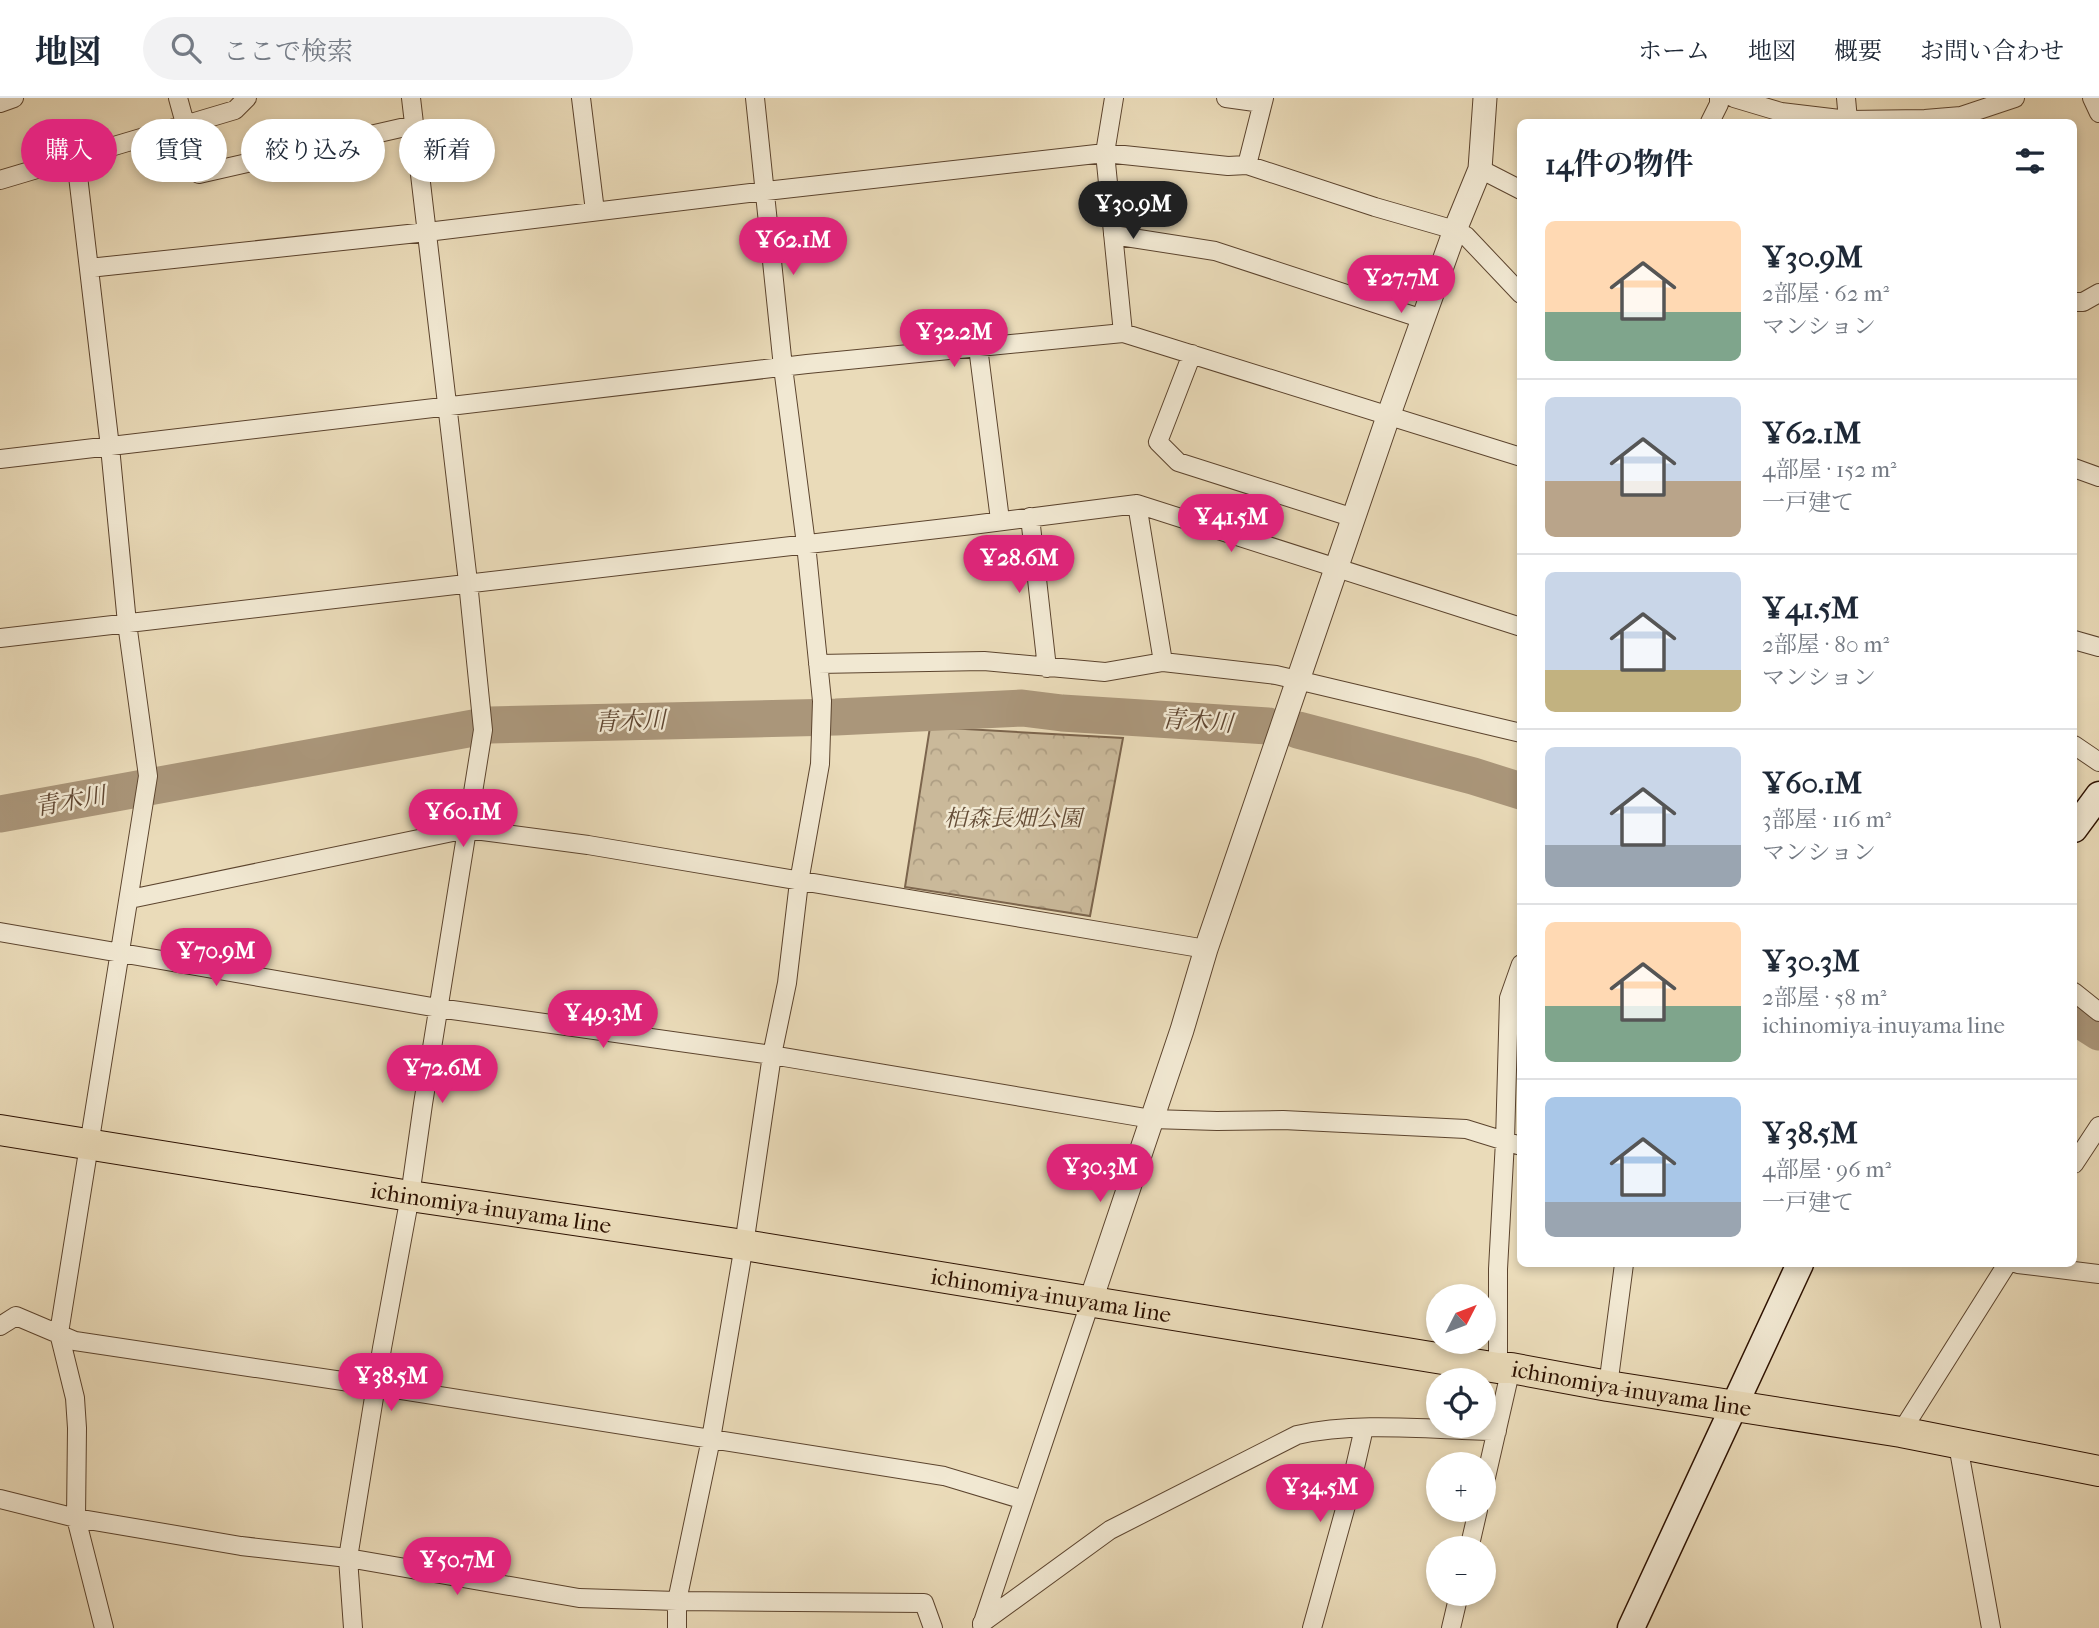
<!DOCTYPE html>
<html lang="ja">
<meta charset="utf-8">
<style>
:root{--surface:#fff;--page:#f2f2f3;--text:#1f2937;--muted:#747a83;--line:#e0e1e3;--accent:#db2777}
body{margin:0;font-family:"IM FELL French Canon","Noto Serif JP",serif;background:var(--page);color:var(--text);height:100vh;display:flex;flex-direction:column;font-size:26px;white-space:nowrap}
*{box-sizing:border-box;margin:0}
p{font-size:23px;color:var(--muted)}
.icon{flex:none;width:38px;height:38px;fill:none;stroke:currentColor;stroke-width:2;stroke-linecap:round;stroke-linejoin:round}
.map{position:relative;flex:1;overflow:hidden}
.sheet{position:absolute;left:1517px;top:21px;width:560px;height:1148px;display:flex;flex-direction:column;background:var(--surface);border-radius:10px;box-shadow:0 4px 10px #0003}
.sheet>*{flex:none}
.banner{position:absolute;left:21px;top:21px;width:665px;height:63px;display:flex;gap:14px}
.needle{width:46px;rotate:48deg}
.tools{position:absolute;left:1426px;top:1186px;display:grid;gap:14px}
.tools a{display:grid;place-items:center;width:70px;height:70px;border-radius:50%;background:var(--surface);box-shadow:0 4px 10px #0003;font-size:35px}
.price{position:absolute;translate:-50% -60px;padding:0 16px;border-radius:24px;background:var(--accent);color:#fff;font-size:23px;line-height:46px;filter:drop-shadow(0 2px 4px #0008)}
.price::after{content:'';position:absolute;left:50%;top:42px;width:21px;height:16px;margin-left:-10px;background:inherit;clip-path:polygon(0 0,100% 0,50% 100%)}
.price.current{background:#222;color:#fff}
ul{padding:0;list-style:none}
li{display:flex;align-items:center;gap:21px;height:175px;padding:0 28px}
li+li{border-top:2px solid var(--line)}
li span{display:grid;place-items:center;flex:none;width:196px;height:140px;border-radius:10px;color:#555}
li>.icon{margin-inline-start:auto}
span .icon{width:84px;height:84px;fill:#fffc;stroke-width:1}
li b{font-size:30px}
h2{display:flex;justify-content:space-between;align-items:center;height:84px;padding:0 28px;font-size:30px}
.chip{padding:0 24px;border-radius:32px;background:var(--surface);box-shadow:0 4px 10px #0003;font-size:24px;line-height:63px}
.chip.current{background:var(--accent);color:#fff}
header{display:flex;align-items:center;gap:42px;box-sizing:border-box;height:98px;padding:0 35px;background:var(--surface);border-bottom:2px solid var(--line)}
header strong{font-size:33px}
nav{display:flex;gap:38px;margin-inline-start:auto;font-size:24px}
.search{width:490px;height:63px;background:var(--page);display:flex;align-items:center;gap:18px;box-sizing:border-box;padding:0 24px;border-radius:38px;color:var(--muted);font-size:26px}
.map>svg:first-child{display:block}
.park{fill:url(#park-crowns);stroke:#7c654d;stroke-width:2}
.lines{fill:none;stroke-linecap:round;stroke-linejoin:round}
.river{stroke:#aa967a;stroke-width:37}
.minor-casing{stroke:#5c442e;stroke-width:20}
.tertiary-casing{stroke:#5c442e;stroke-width:25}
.secondary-casing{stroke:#2d1100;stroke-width:29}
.primary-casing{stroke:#2d1100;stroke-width:32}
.minor{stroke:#f1e8d2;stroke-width:18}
.tertiary{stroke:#f1e8d2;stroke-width:23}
.secondary{stroke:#f1e8d2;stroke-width:26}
.primary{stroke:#eadbb9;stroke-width:30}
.labels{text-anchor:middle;stroke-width:5;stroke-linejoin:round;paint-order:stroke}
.park-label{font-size:23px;font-style:italic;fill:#644c36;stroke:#f1e8d2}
.street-label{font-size:23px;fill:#2d1100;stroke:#f1e8d2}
.water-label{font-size:24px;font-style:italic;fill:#5f4631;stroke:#f1e8d2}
</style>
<header>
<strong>地図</strong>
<div class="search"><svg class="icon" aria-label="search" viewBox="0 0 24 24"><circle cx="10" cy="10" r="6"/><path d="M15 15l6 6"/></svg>ここで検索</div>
<nav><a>ホーム</a><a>地図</a><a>概要</a><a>お問い合わせ</a></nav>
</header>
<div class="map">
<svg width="2099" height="1530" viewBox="0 0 2099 1530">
<defs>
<pattern id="park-crowns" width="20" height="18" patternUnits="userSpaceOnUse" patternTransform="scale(1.75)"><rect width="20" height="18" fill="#cab99a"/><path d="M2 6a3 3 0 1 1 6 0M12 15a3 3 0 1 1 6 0" fill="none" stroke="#ae9e83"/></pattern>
</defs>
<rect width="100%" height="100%" fill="#eadbb9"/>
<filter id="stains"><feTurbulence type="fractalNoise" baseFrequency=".00286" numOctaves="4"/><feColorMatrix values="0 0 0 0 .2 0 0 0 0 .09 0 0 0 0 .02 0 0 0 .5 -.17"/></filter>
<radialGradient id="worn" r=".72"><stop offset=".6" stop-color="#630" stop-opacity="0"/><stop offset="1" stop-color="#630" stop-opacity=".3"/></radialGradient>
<path class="park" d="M930,629L1123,640L1090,818L905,789Z"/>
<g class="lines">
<path class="river" d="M1298,632L1473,678L1521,693
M0,716L490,627L836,619L1022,610L1062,615L1268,628
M2074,918L2099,934"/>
<defs>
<path id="minor" d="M178,0L199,76L414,27
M581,0L595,113
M1114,0L1105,55L1123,235
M1226,0L1262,5
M1734,0L1781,14L1848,22L1925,21L1961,18L2015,0
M1846,0L1848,22
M2092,0L2099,15
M0,5L14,0
M1710,24L1719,6V0
M76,61L110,349L127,525L148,678L59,1235L75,1300L77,1330L76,1420L104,1530
M1247,67L1264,0
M1480,71L1521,92
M0,82L235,12L247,0
M1113,137L1215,153L1423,221
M89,170L427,134L766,93L1105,55L1228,68L1247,67L1375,109L1455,132L1466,138L1521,196
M2074,204H2083L2099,195
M978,249L1000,422
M1192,256L1158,344L1178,364L1354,420
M0,361L807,266L1123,235L1521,359
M2074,370L2099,379
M1137,406L1163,564
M1030,419L1047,570
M0,540L972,427L1137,406L1521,529
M2074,542L2099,549
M818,566L984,563L1105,574L1163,564L1276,577L1521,635
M2074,647L2099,664
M130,801L467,731L588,747L1206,851
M0,834L438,910L772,957L1152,1021L1217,1023L1283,1022L1466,1031L1521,1048
M2074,894L2099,914
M2074,1066L2099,1028
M2018,1166L2099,1176
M0,1228L16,1218L75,1243L376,1288L944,1378L1024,1402
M1498,1270V1171L1505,1043L1509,900L1521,866
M1608,1288L1624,1166
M1901,1334L2007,1166
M1958,1347L1991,1530
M1484,1388L1511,1270
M0,1401L76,1420L241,1448L348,1460L579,1500L677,1503L924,1505L933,1530
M1469,1451L1478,1412
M982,1525L1110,1432L1297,1337C1359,1323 1432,1332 1497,1333
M982,1527L1090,1205
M353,1530L348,1460L382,1250L410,1098L423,1006L483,632L468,484L411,0
M677,1530V1503L711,1341L744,1147L772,957L787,885L799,784L820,666L822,603L806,446L783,269L755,0
M1312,1530L1347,1404L1364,1330
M1451,1530L1459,1496"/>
<path id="tertiary" d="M1090,1205L1182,932L1206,851L1389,316L1455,132L1480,71L1485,0"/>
<path id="secondary" d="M2074,731L2099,697
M1631,1530L1800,1166"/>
<g id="primary">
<path id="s1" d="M0,1032L410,1098L744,1147L1498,1270H1511L1608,1288L1901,1334L2099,1373"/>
</g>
</defs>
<use href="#minor" class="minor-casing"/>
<use href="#tertiary" class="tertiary-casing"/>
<use href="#secondary" class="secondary-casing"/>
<use href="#primary" class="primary-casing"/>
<use href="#minor" class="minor"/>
<use href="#tertiary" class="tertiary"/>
<use href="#secondary" class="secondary"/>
<use href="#primary" class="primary"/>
</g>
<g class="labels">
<g class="park-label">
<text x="1013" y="728">柏森長畑公園</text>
</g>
<g class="street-label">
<text dy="8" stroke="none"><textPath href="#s1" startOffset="497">ichinomiya-inuyama line</textPath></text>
<text dy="8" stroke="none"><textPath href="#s1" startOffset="1064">ichinomiya-inuyama line</textPath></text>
<text dy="8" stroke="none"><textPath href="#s1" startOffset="1652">ichinomiya-inuyama line</textPath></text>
</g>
<g class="water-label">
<text transform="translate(630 623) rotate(-2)" y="8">青木川</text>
<text transform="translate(1197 623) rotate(4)" y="8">青木川</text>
<text transform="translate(70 703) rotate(-10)" y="8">青木川</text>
</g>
</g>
<rect width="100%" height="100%" filter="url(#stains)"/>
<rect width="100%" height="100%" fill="url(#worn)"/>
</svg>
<div class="tools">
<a><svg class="needle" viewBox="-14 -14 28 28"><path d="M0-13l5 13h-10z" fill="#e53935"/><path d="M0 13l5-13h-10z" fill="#747a83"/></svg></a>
<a><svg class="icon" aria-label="locate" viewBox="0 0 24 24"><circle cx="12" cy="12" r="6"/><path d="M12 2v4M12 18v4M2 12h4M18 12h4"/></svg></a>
<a>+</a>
<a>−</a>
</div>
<b class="price current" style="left:1133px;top:143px">¥30.9M</b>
<b class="price" style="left:793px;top:179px">¥62.1M</b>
<b class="price" style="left:1401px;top:217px">¥27.7M</b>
<b class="price" style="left:954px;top:271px">¥32.2M</b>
<b class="price" style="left:1231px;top:456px">¥41.5M</b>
<b class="price" style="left:1019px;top:497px">¥28.6M</b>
<b class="price" style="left:463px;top:751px">¥60.1M</b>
<b class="price" style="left:216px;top:890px">¥70.9M</b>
<b class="price" style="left:603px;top:952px">¥49.3M</b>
<b class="price" style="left:442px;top:1007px">¥72.6M</b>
<b class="price" style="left:1100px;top:1106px">¥30.3M</b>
<b class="price" style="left:391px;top:1315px">¥38.5M</b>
<b class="price" style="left:1320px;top:1426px">¥34.5M</b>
<b class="price" style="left:457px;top:1499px">¥50.7M</b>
<div class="banner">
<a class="chip current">購入</a>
<a class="chip">賃貸</a>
<a class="chip">絞り込み</a>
<a class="chip">新着</a>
</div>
<section class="sheet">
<h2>14件の物件<svg class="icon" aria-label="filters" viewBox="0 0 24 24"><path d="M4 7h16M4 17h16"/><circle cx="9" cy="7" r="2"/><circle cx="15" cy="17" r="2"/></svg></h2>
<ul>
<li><span style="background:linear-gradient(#ffd9b3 65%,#7fa58c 0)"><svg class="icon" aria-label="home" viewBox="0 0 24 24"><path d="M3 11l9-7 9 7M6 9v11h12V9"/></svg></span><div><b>¥30.9M</b><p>2部屋 · 62 m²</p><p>マンション</p></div></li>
<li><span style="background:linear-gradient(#c9d6e8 60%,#b9a48a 0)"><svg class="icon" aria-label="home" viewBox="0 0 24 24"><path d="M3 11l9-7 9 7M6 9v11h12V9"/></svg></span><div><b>¥62.1M</b><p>4部屋 · 152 m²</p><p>一戸建て</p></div></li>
<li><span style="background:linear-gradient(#c9d6e8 70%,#c2b280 0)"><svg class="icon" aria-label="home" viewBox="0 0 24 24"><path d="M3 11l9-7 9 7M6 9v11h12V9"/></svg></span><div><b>¥41.5M</b><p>2部屋 · 80 m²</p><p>マンション</p></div></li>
<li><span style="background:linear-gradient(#c9d6e8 70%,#9aa5b1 0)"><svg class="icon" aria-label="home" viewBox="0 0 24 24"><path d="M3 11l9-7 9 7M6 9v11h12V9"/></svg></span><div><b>¥60.1M</b><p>3部屋 · 116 m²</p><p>マンション</p></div></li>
<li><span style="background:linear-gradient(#ffd9b3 60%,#7fa58c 0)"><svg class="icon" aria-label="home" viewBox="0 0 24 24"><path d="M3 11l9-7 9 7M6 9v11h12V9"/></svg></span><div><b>¥30.3M</b><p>2部屋 · 58 m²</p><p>ichinomiya-inuyama line</p></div></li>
<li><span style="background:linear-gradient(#a9c7e8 75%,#9aa5b1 0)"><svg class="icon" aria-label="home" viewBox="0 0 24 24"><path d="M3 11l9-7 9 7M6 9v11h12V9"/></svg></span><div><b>¥38.5M</b><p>4部屋 · 96 m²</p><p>一戸建て</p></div></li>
</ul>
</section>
</div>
